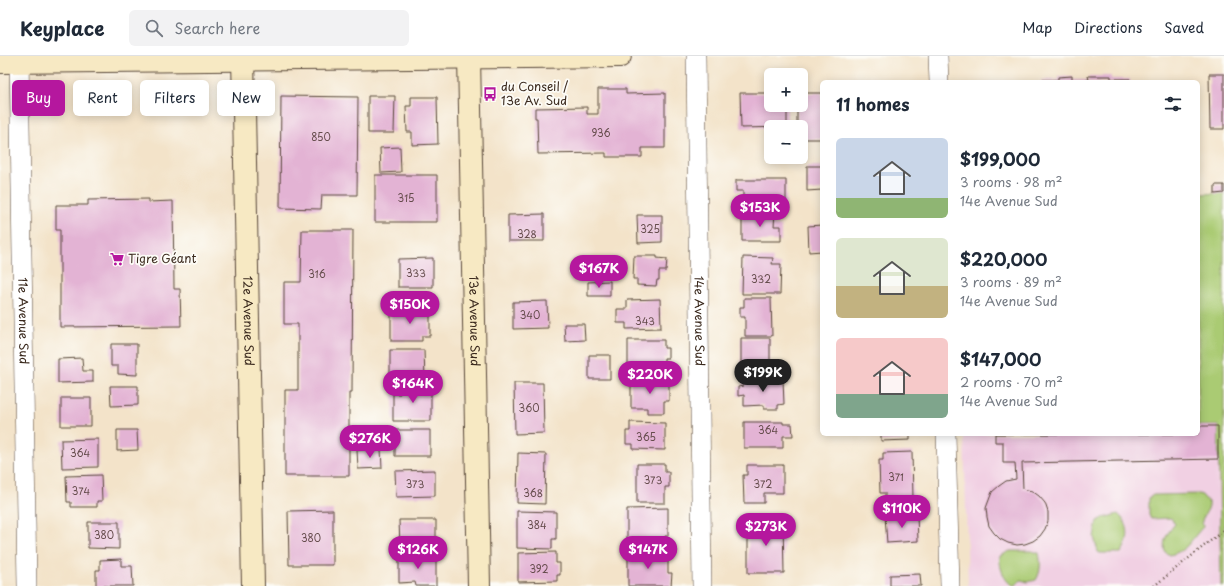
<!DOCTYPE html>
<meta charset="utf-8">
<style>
:root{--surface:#fff;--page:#f2f2f3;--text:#1f2937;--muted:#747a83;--line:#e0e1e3;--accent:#b5179e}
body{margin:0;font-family:"Playpen Sans",sans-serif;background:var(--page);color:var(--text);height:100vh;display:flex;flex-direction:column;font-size:15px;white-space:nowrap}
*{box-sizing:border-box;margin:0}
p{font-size:13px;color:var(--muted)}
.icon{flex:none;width:22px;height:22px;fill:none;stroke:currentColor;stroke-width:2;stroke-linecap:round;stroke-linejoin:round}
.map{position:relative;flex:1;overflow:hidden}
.details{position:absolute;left:820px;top:24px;width:380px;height:356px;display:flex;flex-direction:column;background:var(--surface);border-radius:6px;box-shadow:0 2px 10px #0003}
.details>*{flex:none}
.banner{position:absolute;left:12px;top:24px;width:380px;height:36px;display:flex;gap:8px}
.controls{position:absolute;left:764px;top:12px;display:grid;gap:8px}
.controls a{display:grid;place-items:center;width:44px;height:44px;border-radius:6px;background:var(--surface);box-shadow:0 2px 10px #0003;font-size:20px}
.price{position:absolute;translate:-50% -34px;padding:0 9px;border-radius:14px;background:var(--accent);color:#fff;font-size:13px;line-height:26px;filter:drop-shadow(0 1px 2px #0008)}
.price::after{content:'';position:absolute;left:50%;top:24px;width:12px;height:9px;margin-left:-6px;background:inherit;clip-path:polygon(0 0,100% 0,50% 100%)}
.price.on{background:#222;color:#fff}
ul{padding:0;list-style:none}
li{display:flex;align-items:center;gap:12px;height:100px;padding:0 16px}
li span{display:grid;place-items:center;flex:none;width:112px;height:80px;border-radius:6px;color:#555}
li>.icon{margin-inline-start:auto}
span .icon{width:48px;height:48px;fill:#fffc;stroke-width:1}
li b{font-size:17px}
h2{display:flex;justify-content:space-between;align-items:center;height:48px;padding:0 16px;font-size:17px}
.chip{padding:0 14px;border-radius:6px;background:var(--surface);box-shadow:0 2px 10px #0003;font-size:14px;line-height:36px}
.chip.on{background:var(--accent);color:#fff}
header{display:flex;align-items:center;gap:24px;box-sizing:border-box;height:56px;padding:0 20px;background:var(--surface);border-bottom:1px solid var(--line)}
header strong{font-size:19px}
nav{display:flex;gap:22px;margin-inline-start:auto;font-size:14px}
.search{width:280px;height:36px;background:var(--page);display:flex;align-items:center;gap:10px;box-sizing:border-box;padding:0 14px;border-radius:6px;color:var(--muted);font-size:15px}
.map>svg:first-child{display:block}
.built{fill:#f1d0e3}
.green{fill:#aacb73;stroke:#727a48}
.building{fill:#e3b3d4}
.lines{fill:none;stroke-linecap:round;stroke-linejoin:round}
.street-casing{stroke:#574638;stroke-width:20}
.secondary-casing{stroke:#574638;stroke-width:24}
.path{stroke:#574638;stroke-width:2.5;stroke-dasharray:1 3;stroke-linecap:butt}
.street{stroke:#fff;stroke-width:19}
.secondary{stroke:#f7e9c3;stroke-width:22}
.labels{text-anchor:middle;stroke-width:3.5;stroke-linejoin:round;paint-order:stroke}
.number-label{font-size:10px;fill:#654c4c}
.poi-label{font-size:12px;fill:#3b2a1e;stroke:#fdfcf7;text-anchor:start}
.street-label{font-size:12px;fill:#3b2a1e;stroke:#fdfcf7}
</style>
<header>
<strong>Keyplace</strong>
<div class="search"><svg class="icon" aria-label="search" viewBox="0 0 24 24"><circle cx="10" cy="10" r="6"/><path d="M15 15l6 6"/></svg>Search here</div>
<nav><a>Map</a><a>Directions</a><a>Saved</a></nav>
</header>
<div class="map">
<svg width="1224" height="530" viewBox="0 0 1224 530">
<rect width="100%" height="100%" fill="#fdfcf7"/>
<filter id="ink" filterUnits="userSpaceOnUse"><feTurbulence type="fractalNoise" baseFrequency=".025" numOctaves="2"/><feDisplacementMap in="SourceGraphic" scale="8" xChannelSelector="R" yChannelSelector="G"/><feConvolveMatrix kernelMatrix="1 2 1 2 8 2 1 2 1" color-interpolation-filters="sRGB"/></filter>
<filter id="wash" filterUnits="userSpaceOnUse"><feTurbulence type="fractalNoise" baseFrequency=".012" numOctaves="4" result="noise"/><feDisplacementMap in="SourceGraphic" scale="16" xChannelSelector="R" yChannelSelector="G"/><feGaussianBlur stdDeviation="0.9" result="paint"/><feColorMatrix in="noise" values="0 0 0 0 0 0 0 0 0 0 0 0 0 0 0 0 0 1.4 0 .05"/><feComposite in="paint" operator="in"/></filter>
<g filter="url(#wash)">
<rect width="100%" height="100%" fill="#f3e3c9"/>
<path class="built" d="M1224,137V410L1218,411L1221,530H968L964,378H1198V138Z"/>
<path class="green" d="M1224,137V530H1221L1218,370H1198V138Z
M1199,438L1202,439L1209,447V451L1202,464L1203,471C1190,484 1189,494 1170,499L1165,496C1162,484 1168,476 1175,468L1171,462L1151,463L1149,459V442L1153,439Z
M1118,458C1131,469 1130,484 1121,497H1100L1098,496L1094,481L1097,465L1103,462Z
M1010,495H1032L1039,497C1041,506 1041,516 1036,524L1028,526L1021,524C1019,526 1016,530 1013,529C1004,527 998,507 1000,500Z"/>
<g id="blocks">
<path class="building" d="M1209,18H1224V73H1210Z
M1072,20V24H1089L1088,20H1111V23H1130V26H1041V24H1058V21Z
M598,33H626V38L665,37V92H642V101H606V97L538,98L537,62H535V52L587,51V58H598Z
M740,37H771V49H787V71L741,72Z
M801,37H822V83H801V71H797V49H801Z
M281,40L358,41L357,139H322L321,153L280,152Z
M368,40H395L394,77H368Z
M411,41H437L438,88L412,89V76H407L406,50H411Z
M400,91L401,116L381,117L380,92Z
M807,110H822V134L807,135Z
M375,119H437V166H375Z
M736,124H786V147H743V135H736Z
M1215,129H1224V137L1215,138Z
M148,143V146L173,145L174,233H180L181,270L60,271V174H56V149H88V144Z
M742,157H775L774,170H781V185H742Z
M544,158V185H508V159Z
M637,159H662V186L638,187Z
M822,169V195L809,196L808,170Z
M302,174H353L352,336H349V420H285V334H298V268H284V226H301Z
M634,200H657V202L667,203L666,215H659V224H657L656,230L637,229V223H633Z
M743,201L773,202L772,208H781L780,238H742Z
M433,202V231H398V203Z
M610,225V240H588V226Z
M744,242H771L772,280H745V261H740V251H744Z
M660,243L661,272L626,273V267H617V253H627V244Z
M547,245L548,272L513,273V246Z
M391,253H430V280H422V285H391Z
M564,268H584L585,284L565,285Z
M741,282H770V315H741Z
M628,284H664V292H668V302H664V311H648V315H637V311H628Z
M111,288H137V319L118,318V310H111Z
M390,294H424L425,324L390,325Z
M589,299H610V323H589Z
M82,302L83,315H93V326L58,327V303Z
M783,324L784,348L778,349V353H764V349L744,350V339L738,340V331L743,330V325Z
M631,325H669V345H664V357H647V352H631Z
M514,327H543L544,377L515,378Z
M400,329H431V365H393V338H400Z
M110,330H138V349L111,350Z
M61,342H91V370H61Z
M630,366L665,367V394L633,393V388H626V375H630Z
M744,366H783V368H792L793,380H783V392H744Z
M1198,370H1218V403L1022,407L1023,433L1032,435L1039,440L1045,447L1048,456V465L1045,473L1040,480L1033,485L1025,488L1017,489L1008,487L1000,483L994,477L989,470L987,461L986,452L992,436L999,430L1006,425L1016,423L1015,407H1003V386H995V378H1198Z
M117,374H137L138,394L117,395Z
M395,374H430V400H395Z
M881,378H910V384L881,385Z
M98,383V411L62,412L61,384Z
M381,393L382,412L358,413L357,394Z
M912,396L913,443L885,444V437H880L879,404H883V397Z
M518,397L546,398L545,448L517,447Z
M637,408H665V416H669V431H665V447H637Z
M747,409H783V437H764V447H744L743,419H747Z
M435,414V440L396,441L395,415Z
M101,419L102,445H97V451H71V446H67L66,420Z
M668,452V480H665V491H627V453Z
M333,454V509H289L288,455Z
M517,455L556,456V483H552V493L517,492Z
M917,459L918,485L887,487L885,460Z
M399,464H436V491H400Z
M748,465H783L784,517H748Z
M88,466H119V493L88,492Z
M556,496V507H560V519H557V525L518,526V497Z
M628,497H664V505H668V517H672L671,530H628Z
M436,499V530H416L415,526L399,527V500Z
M121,503V510H132L133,530H96V514H100V504Z
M920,518L921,530H890V519Z"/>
</g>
</g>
<g filter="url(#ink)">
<use href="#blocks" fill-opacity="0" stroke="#574638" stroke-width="1"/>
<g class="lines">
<defs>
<g id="street">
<path id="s1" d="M19,0L27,530"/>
<path id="s2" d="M696,0L702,530"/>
<path d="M938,0L939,26"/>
<path d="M946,378L950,530"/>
</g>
<g id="secondary">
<path id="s3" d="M243,0L253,530"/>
<path id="s4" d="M469,0L479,530"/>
<path d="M0,6L620,0"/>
</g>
</defs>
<use href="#street" class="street-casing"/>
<use href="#secondary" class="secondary-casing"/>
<path class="path" d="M1154,530L1224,474"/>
<use href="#street" class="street"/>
<use href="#secondary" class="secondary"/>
</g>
</g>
<defs>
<symbol id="bus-bare" viewBox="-9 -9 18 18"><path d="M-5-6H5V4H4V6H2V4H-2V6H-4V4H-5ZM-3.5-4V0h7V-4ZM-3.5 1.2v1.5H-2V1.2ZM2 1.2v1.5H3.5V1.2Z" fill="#b5179e" stroke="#fdfcf7" stroke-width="2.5" paint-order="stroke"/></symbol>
<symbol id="supermarket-bare" viewBox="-9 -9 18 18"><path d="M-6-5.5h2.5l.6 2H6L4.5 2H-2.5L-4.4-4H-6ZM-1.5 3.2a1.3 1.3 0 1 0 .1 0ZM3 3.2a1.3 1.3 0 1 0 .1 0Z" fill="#b5179e" stroke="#fdfcf7" stroke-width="2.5" paint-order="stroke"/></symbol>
</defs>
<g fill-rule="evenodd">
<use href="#bus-bare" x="480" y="28" width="20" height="20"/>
<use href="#supermarket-bare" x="107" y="193" width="20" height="20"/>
</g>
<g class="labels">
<g class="number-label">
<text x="601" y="81">936</text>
<text x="321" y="85">850</text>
<text x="406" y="146">315</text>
<text x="650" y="177">325</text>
<text x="527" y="182">328</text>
<text x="416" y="221">333</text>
<text x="317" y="222">316</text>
<text x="761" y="227">332</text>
<text x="530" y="263">340</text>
<text x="645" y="269">343</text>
<text x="529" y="356">360</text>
<text x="768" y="378">364</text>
<text x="646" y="385">365</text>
<text x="80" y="401">364</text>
<text x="896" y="425">371</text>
<text x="653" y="428">373</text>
<text x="415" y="432">373</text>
<text x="763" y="432">372</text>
<text x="81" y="439">374</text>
<text x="533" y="441">368</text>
<text x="537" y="473">384</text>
<text x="104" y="483">380</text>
<text x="311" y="486">380</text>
<text x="539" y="517">392</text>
</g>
<g class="poi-label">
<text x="501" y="35">du Conseil /<tspan x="501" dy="14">13e Av. Sud</tspan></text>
<text x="128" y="207">Tigre Géant</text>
</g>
<g class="street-label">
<text dy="4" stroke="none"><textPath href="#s1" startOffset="265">11e Avenue Sud</textPath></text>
<text dy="4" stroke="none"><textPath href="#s3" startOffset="265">12e Avenue Sud</textPath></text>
<text dy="4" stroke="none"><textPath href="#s4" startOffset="265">13e Avenue Sud</textPath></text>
<text dy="4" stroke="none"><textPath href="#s2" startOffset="265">14e Avenue Sud</textPath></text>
</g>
</g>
</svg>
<div class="controls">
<a>+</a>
<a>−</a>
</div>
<b class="price" style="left:760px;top:172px">$153K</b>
<b class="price" style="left:599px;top:233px">$167K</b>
<b class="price" style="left:410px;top:269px">$150K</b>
<b class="price on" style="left:763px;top:337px">$199K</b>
<b class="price" style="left:650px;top:339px">$220K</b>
<b class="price" style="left:413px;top:348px">$164K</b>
<b class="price" style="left:370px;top:403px">$276K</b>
<b class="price" style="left:902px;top:473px">$110K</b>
<b class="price" style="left:766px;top:491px">$273K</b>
<b class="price" style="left:418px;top:514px">$126K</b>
<b class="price" style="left:648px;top:514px">$147K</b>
<div class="banner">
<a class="chip on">Buy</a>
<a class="chip">Rent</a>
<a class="chip">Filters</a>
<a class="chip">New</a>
</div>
<section class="details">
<h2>11 homes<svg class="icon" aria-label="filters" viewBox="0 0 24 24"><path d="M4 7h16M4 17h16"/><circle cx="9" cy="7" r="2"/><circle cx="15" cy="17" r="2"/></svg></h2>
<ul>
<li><span style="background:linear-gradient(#c9d6e8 75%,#8fb573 0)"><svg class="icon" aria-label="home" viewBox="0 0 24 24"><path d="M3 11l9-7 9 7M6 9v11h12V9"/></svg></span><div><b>$199,000</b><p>3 rooms · 98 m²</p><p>14e Avenue Sud</p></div></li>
<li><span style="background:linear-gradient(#dfe7d0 60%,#c2b280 0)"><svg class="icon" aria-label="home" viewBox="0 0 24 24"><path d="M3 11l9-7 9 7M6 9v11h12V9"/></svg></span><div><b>$220,000</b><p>3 rooms · 89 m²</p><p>14e Avenue Sud</p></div></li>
<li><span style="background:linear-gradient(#f6c9c9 70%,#7fa58c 0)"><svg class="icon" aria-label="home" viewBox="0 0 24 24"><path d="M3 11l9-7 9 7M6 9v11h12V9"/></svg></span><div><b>$147,000</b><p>2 rooms · 70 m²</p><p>14e Avenue Sud</p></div></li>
</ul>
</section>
</div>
